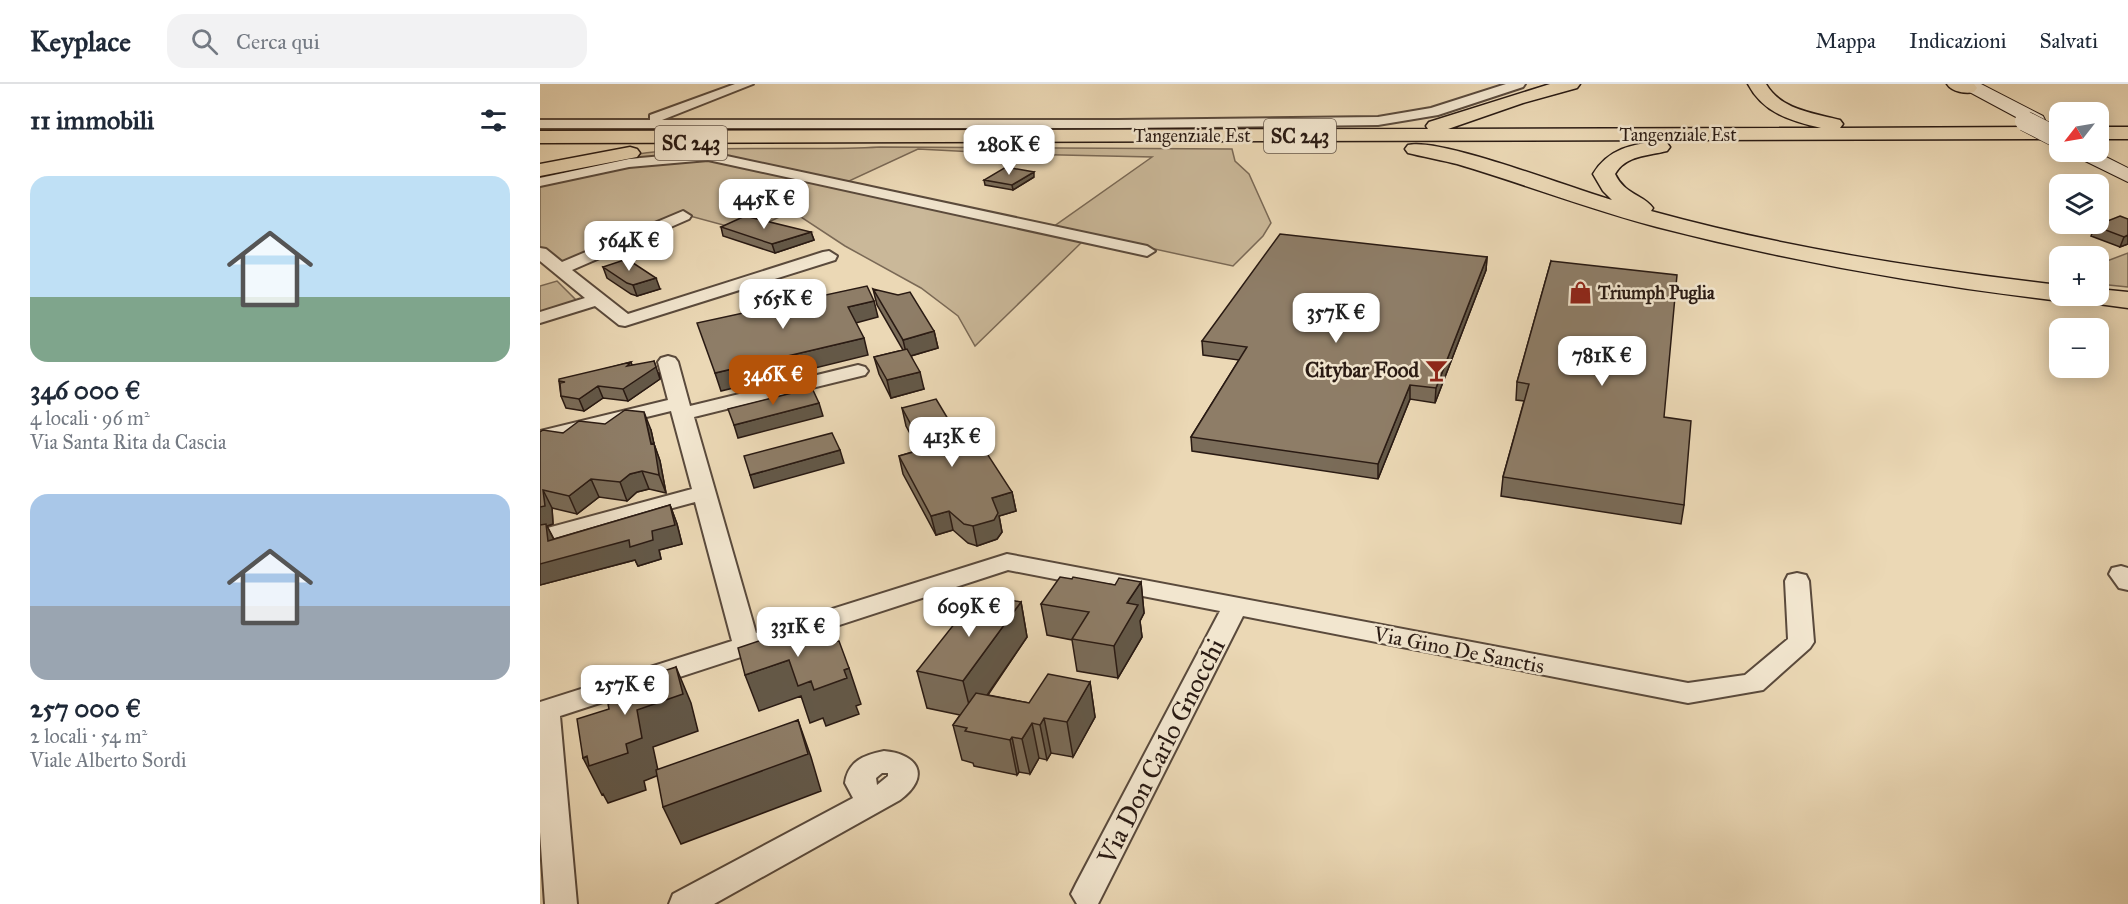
<!DOCTYPE html>
<html lang="it">
<meta charset="utf-8">
<style>
:root{--surface:#fff;--page:#f2f2f3;--text:#1f2937;--muted:#747a83;--line:#e0e1e3;--accent:#b45309}
body{margin:0;font-family:"IM FELL Great Primer",serif;background:var(--page);color:var(--text);height:100vh;display:flex;flex-direction:column;font-size:22px;white-space:nowrap}
*{box-sizing:border-box;margin:0}
p{font-size:20px;color:var(--muted)}
.icon{flex:none;width:33px;height:33px;fill:none;stroke:currentColor;stroke-width:2;stroke-linecap:round;stroke-linejoin:round}
.map{position:relative;flex:1;overflow:hidden}
.sheet{display:flex;flex-direction:column;background:var(--surface);width:540px}
.sheet>*{flex:none}
.needle{width:39px;rotate:239deg}
.buttons{position:absolute;left:1509px;top:18px;display:grid;gap:12px}
.buttons a{display:grid;place-items:center;width:60px;height:60px;border-radius:12px;background:var(--surface);box-shadow:0 3px 15px #0003;font-size:30px}
.price{position:absolute;translate:-50% -51px;padding:0 14px;border-radius:12px;background:#fff;color:#222;font-size:20px;line-height:39px;filter:drop-shadow(0 2px 3px #0008)}
.price::after{content:'';position:absolute;left:50%;top:36px;width:18px;height:14px;margin-left:-9px;background:inherit;clip-path:polygon(0 0,100% 0,50% 100%)}
.price.selected{background:var(--accent);color:#fff}
ul{padding:0;list-style:none}
li{display:grid;align-content:center;gap:12px;height:318px;padding:0 30px}
li span{display:grid;place-items:center;height:186px;border-radius:18px;color:#555}
li>.icon{margin-inline-start:auto}
span .icon{width:108px;height:108px;fill:#fffc;stroke-width:1}
li b{font-size:26px}
h2{display:flex;justify-content:space-between;align-items:center;height:72px;padding:0 30px;font-size:26px}
header{display:flex;align-items:center;gap:36px;box-sizing:border-box;height:84px;padding:0 30px;background:var(--surface);border-bottom:2px solid var(--line)}
header strong{font-size:28px}
nav{display:flex;gap:33px;margin-inline-start:auto;font-size:21px}
.search{width:420px;height:54px;background:var(--page);display:flex;align-items:center;gap:15px;box-sizing:border-box;padding:0 21px;border-radius:18px;color:var(--muted);font-size:22px}
main{display:flex;flex:1;min-height:0}
.map>svg:first-child{display:block}
.green{fill:#cab899;stroke:#7a6956;stroke-width:1.5}
.lines{fill:none;stroke-linecap:round;stroke-linejoin:round}
.street-casing{stroke:#5a4a3c;stroke-width:4}
.secondary-casing{stroke:#291a13;stroke-width:2}
.highway-casing{stroke:#291a13;stroke-width:3}
.street{fill:#f2e6cf;fill-rule:evenodd}
.secondary{fill:#f2e6cf;fill-rule:evenodd}
.highway{fill:#ebd8b5;fill-rule:evenodd}
.secondary-bridge-casing{stroke:#291a13;stroke-width:21;stroke-linecap:butt}
.secondary-bridge{stroke:#f2e6cf;stroke-width:20}
.wall{fill:#7a6c59;stroke:#291a13;stroke-width:1.5}
.shaded-wall{fill:#635848;stroke:#291a13;stroke-width:1.5}
.building{fill:#8e7d67;stroke:#291a13;stroke-width:1.5}
.labels{text-anchor:middle;stroke-width:5;stroke-linejoin:round;paint-order:stroke}
.far-street-label{font-size:18px;fill:#291a13;stroke:#f2e6cf}
.far-poi-label{font-size:18px;font-weight:bold;fill:#291a13;stroke:#f2e6cf;text-anchor:start}
.shield{fill:#f2e6cf;stroke:#65574b;stroke-width:1.5}
.shield-label{font-size:20px;font-weight:bold;fill:#291a13}
.poi-label{font-size:21px;font-weight:bold;fill:#291a13;stroke:#f2e6cf;text-anchor:end}
.street-label{font-size:21px;fill:#291a13;stroke:#f2e6cf}
.near-street-label{font-size:26px;fill:#291a13;stroke:#f2e6cf}
</style>
<header>
<strong>Keyplace</strong>
<div class="search"><svg class="icon" aria-label="search" viewBox="0 0 24 24"><circle cx="10" cy="10" r="6"/><path d="M15 15l6 6"/></svg>Cerca qui</div>
<nav><a>Mappa</a><a>Indicazioni</a><a>Salvati</a></nav>
</header>
<main>
<section class="sheet">
<h2>11 immobili<svg class="icon" aria-label="filters" viewBox="0 0 24 24"><path d="M4 7h16M4 17h16"/><circle cx="9" cy="7" r="2"/><circle cx="15" cy="17" r="2"/></svg></h2>
<ul>
<li><span style="background:linear-gradient(#bfe0f5 65%,#7fa58c 0)"><svg class="icon" aria-label="home" viewBox="0 0 24 24"><path d="M3 11l9-7 9 7M6 9v11h12V9"/></svg></span><div><b>346 000 €</b><p>4 locali · 96 m²</p><p>Via Santa Rita da Cascia</p></div></li>
<li><span style="background:linear-gradient(#a9c7e8 60%,#9aa5b1 0)"><svg class="icon" aria-label="home" viewBox="0 0 24 24"><path d="M3 11l9-7 9 7M6 9v11h12V9"/></svg></span><div><b>257 000 €</b><p>2 locali · 54 m²</p><p>Viale Alberto Sordi</p></div></li>
</ul>
</section>
<div class="map">
<svg width="1588" height="820" viewBox="0 0 1588 820">
<rect width="100%" height="100%" fill="#ebd8b5"/>
<filter id="stains"><feTurbulence type="fractalNoise" baseFrequency=".00333" numOctaves="4"/><feColorMatrix values="0 0 0 0 .2 0 0 0 0 .09 0 0 0 0 .02 0 0 0 .5 -.17"/></filter>
<radialGradient id="worn" r=".72"><stop offset=".6" stop-color="#630" stop-opacity="0"/><stop offset="1" stop-color="#630" stop-opacity=".3"/></radialGradient>
<path class="green" d="M340,63L692,65L695,77L709,90L731,139L723,152L693,182L513,143L612,73L473,70L378,65L307,98L196,74L158,70L99,74L0,94V90C45,80 89,69 135,66C203,62 272,67 340,63Z
M170,75L542,158L435,262L418,232L381,204L305,162L252,127L218,143L198,145L139,129L26,177H19L0,163V101L95,80Z
M1588,169V203L1559,200V180Z
M17,197L35,215L33,219L0,231V202Z"/>
<g class="lines">
<defs>
<path id="street" d="M195,0H213L122,36H578L838,33L891,24L966,0H985L983,3L898,31L838,41L578,44H0V36H110V31Z
M168,68L607,162L615,167L607,172L168,76L89,83L0,102V94L89,75Z
M143,127L151,132L149,135L32,186L88,230L283,168L289,167L297,172L295,176L85,242L79,241L55,222L0,239V228L45,214L0,177V164L6,165L22,178Z
M128,272L135,274L138,278L150,322L318,281L325,283L328,287L325,291L154,333L216,549L467,470L1148,599L1205,591L1248,555L1245,497L1248,491L1257,489L1266,491L1269,497L1274,558L1270,564L1223,606L1148,619L703,532L558,820H537L531,810L536,800L680,527L468,486L20,632L37,820H5L0,748V618L192,557L155,418L0,460V446L152,405L131,327L0,359V347L128,316L118,278L121,274Z
M1581,482L1588,484V506L1579,504L1569,490L1572,484Z
M344,667C379,670 391,693 360,716L174,820H129L133,810L313,714L305,699C308,677 324,671 344,667ZM342,689H348V692L337,701L336,694Z"/>
<path id="secondary" d="M1419,0H1441L1503,32L1505,36L1503,40H1489L1422,4Z
M1532,68H1556L1588,84V98L1535,72Z"/>
<path id="highway" d="M1010,0H1040L1037,4L983,19L908,45L1281,44C1251,37 1223,29 1208,0H1226C1241,26 1274,29 1300,36L1303,40L1300,44L1520,43V55L0,59V47L888,45L886,42L889,38Z
M1407,0H1434L1437,4L1434,8C1426,10 1412,8 1407,0Z
M1558,43H1588V55H1558Z
M1120,57L1127,59L1130,63L1127,67C1108,72 1086,71 1075,90C1085,111 1103,110 1113,124L1111,127C1245,164 1382,185 1520,201V212H1531L1529,214L1520,217C1384,201 1249,177 1117,143C1049,125 984,100 917,80C901,76 884,73 868,69L865,65L868,61C900,53 1033,105 1072,116L1063,107L1053,90C1068,65 1092,60 1120,57Z
M90,63L97,65L100,69L97,73L0,92V80Z
M1558,205L1588,208V224L1536,217L1532,212H1558Z"/>
</defs>
<use href="#street" class="street-casing"/>
<use href="#secondary" class="secondary-casing"/>
<use href="#highway" class="highway-casing"/>
<use href="#street" class="street"/>
<use href="#secondary" class="secondary"/>
<use href="#highway" class="highway"/>
<defs>
<path id="secondary-bridge" d="M1485,37L1520,55"/>
</defs>
<use href="#secondary-bridge" class="secondary-bridge-casing"/>
<use href="#secondary-bridge" class="secondary-bridge"/>
</g>
<path class="wall" d="M494,93L473,106L445,101L444,96Z
M1588,135V160L1580,163L1551,152L1555,142Z
M181,143L271,148L274,156L235,169L183,152Z
M947,173L946,186L895,319L870,315L838,395L652,367L651,353L699,276L663,271L662,257Z
M1011,177L1124,333L1144,421L1141,440L961,412L963,393L984,317L976,316L977,298Z
M63,183L120,205L97,212L91,210L67,194Z
M333,205L394,247L398,264L371,272L384,305L351,314L339,290L334,273L363,266L337,221Z
M91,278L92,281L119,289L120,295L88,317L63,314L44,327L26,324L21,312L19,297Z
M362,324L420,355L472,408L476,427L459,432L462,448L457,455L437,462L428,459L413,446L396,451L363,390L359,372L379,366L366,342Z
M111,346L114,360L120,377L126,409L109,405L97,408L87,417L59,413L37,430L12,424L13,440L7,442L14,455L130,421L137,440L142,460L119,466L121,475L98,482L95,476L0,501V348L23,349Z
M532,495L575,501L601,498L604,529L600,537L602,553L578,594L537,587L532,556L507,551L501,520Z
M481,518L487,553L448,611L489,619L550,598L555,633L533,673L511,669L507,676L499,674L490,690L479,688L477,691L434,682L433,679L422,676L413,641L420,631L387,624L377,587Z"/>
<path class="shaded-wall" d="M494,88V93L473,106L472,101Z
M271,148L274,156L235,169L232,160Z
M1588,151V160L1580,163L1584,153Z
M947,173L946,186L895,319L896,304Z
M116,194L120,205L97,212L93,201Z
M334,217L338,233L312,240L308,223Z
M394,247L398,264L367,273L363,256Z
M324,254L328,271L181,307L175,289Z
M114,277L120,295L88,317L83,305Z
M380,288L384,305L351,314L347,296Z
M870,301V315L838,395V380Z
M58,302L63,314L44,327L39,315Z
M279,319L283,332L198,354L194,341Z
M104,328L111,346L114,360L120,377L126,409L119,391L111,360Z
M300,366L304,379L214,404L210,391Z
M102,387L109,405L97,408L87,417L80,398L90,390Z
M51,395L59,413L37,430L29,412Z
M3,406L12,424L13,440L7,442L15,458L112,447L130,421L137,440L142,460L119,466L121,475L98,482L95,476L0,501V480L8,457L0,444V423Z
M472,408L476,427L459,432L462,448L457,455L437,462L433,442L452,414Z
M409,427L413,446L396,451L391,432Z
M601,498L604,529L600,537L602,553L578,594L574,562L587,519Z
M481,518L487,553L432,633L423,597Z
M249,576L304,586L309,584L321,620L316,622L319,630L286,642L283,634L270,639L261,612L219,627L205,591Z
M136,583L151,619L158,647L113,663L119,691L104,697L106,706L68,719L63,710L62,711L43,674L86,660L97,626Z
M550,598L555,633L533,673L527,638Z
M504,634L511,669L507,676L500,641Z
M258,636L271,673L281,707L141,760L123,723Z
M492,639L499,674L490,690L482,655Z
M472,653L479,688L477,691L470,656Z"/>
<path class="building" d="M466,83L494,88L472,101L444,96Z
M205,132L271,148L232,160L181,143Z
M1580,132L1588,135V151L1584,153L1555,142Z
M740,150L947,173L896,304L870,301L838,380L651,353L707,263L662,257Z
M87,175L116,194L93,201L87,199L63,183Z
M1011,177L1137,191L1124,333L1151,337L1144,421L963,393L989,300L977,298Z
M327,202L334,217L308,223L324,254L175,289L157,239Z
M333,205L358,211L370,208L394,247L363,256Z
M367,265L380,288L347,296L334,273Z
M114,277L116,283L83,305L58,302L39,315L21,312L20,299L25,298L19,297V295L91,278L87,282Z
M272,304L279,319L194,341L188,325Z
M396,315L420,355L435,351L472,408L452,414L458,429L454,436L433,442L424,440L409,427L391,432L359,372L384,365L362,324Z
M85,326L104,328L111,360L114,359L119,391L102,387L90,390L80,398L51,395L29,412L3,406L5,422L0,423V348L3,346L23,349L39,337L65,340Z
M292,349L300,366L210,391L204,372Z
M130,421L135,441L112,447L113,456L90,463L89,456L0,480V441L6,440L8,457Z
M520,493L532,495L533,493L575,501L579,494L601,498L587,519L598,521L574,562L532,555L549,528L501,520Z
M438,510L481,518L423,597L377,587Z
M255,545L259,558L268,555L270,559L291,552L294,558L299,557L309,584L304,586L307,594L274,606L271,597L258,602L249,576L205,591L198,564Z
M136,583L143,610L97,626L102,654L86,660L88,669L49,682L47,672L43,674L37,635L69,625L68,620L80,616L77,602Z
M508,590L550,598L527,638L504,634L500,641L492,639L482,655L472,653L470,656L425,647L427,644L413,641L436,609L489,619Z
M258,636L268,670L123,723L116,686Z"/>
<defs>
<symbol id="shop-bare" viewBox="-9 -9 18 18"><path d="M-5-2.5h2.3a2.7 3.5 0 0 1 5.4 0H5L5.5 6h-11ZM-1.5-2.5h3a1.5 2.3 0 0 0-3 0Z" fill="#8f2418" stroke="#f2e6cf" stroke-width="2.5" paint-order="stroke"/></symbol>
<symbol id="bar-bare" viewBox="-9 -9 18 18"><path d="M-6-5H6L.8 .8V4.5H3.5V6h-7V4.5H-.8V.8Z" fill="#8f2418" stroke="#f2e6cf" stroke-width="2.5" paint-order="stroke"/></symbol>
</defs>
<g fill-rule="evenodd">
<use href="#shop-bare" x="1024" y="192" width="33" height="33"/>
<use href="#bar-bare" x="880" y="270" width="33" height="33"/>
</g>
<g class="labels">
<g class="far-street-label">
<text x="1138" y="57">Tangenziale Est</text>
<text x="652" y="58">Tangenziale Est</text>
</g>
<g class="far-poi-label">
<text x="1058" y="215">Triumph Puglia</text>
</g>
<g class="shield">
<rect x="724" y="35" width="72" height="34" rx="4.5"/>
<rect x="115" y="42" width="72" height="34" rx="4.5"/>
</g>
<g class="shield-label">
<text x="760" y="59">SC 243</text>
<text x="151" y="66">SC 243</text>
</g>
<g class="poi-label">
<text x="879" y="293">Citybar Food</text>
</g>
<g class="street-label">
<text transform="translate(919 566) rotate(11)" y="7">Via Gino De Sanctis</text>
</g>
<g class="near-street-label">
<text transform="translate(621 667) rotate(-63)" y="9">Via Don Carlo Gnocchi</text>
</g>
</g>
<rect width="100%" height="100%" filter="url(#stains)"/>
<rect width="100%" height="100%" fill="url(#worn)"/>
</svg>
<div class="buttons">
<a><svg class="needle" viewBox="-14 -14 28 28"><path d="M0-13l5 13h-10z" fill="#e53935"/><path d="M0 13l5-13h-10z" fill="#747a83"/></svg></a>
<a><svg class="icon" aria-label="layers" viewBox="0 0 24 24"><path d="M12 4l9 5-9 5-9-5zM3 14l9 5 9-5"/></svg></a>
<a>+</a>
<a>−</a>
</div>
<b class="price" style="left:469px;top:92px">280K €</b>
<b class="price" style="left:224px;top:146px">445K €</b>
<b class="price" style="left:89px;top:188px">564K €</b>
<b class="price" style="left:243px;top:246px">565K €</b>
<b class="price" style="left:796px;top:260px">357K €</b>
<b class="price" style="left:1062px;top:303px">781K €</b>
<b class="price selected" style="left:233px;top:322px">346K €</b>
<b class="price" style="left:412px;top:384px">413K €</b>
<b class="price" style="left:429px;top:554px">609K €</b>
<b class="price" style="left:258px;top:574px">331K €</b>
<b class="price" style="left:85px;top:632px">257K €</b>
</div>
</main>
